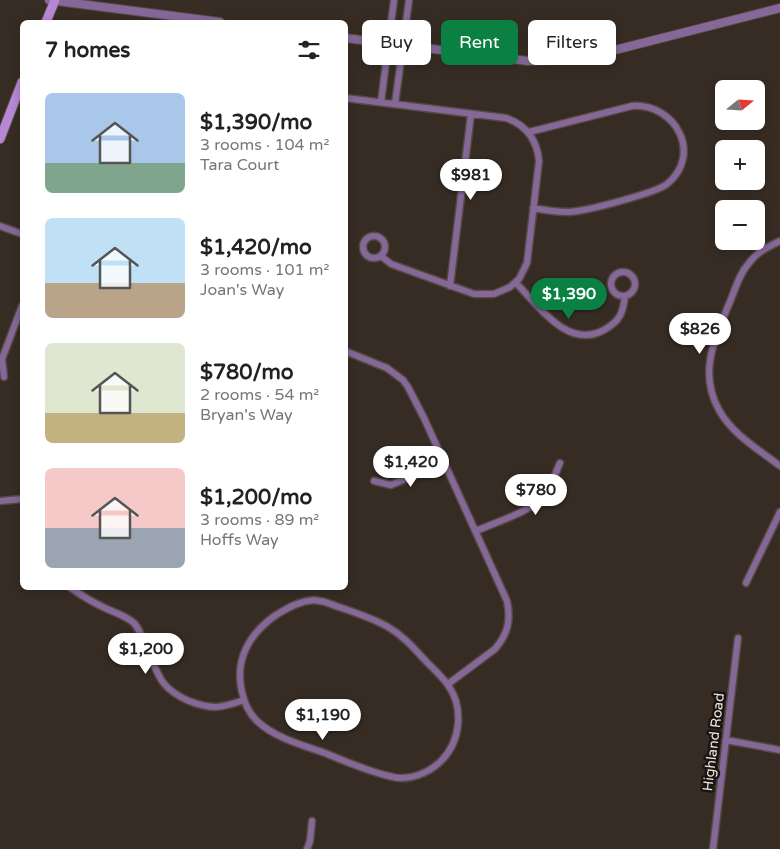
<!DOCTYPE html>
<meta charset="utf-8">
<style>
:root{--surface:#fff;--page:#f6f6f6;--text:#222;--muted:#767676;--accent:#0b8043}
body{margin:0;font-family:"Varela Round",sans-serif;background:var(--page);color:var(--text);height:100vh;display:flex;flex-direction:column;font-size:19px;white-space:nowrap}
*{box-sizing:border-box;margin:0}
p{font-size:16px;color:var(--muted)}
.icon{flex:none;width:28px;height:28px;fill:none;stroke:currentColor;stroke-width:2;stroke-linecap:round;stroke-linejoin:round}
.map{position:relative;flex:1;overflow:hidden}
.drawer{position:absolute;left:20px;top:20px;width:328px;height:570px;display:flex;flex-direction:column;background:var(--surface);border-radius:8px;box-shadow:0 2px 8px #0003}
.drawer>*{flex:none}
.banner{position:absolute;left:362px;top:20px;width:342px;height:45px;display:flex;gap:10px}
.needle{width:32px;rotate:72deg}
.controls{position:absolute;left:715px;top:80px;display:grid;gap:10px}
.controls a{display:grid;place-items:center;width:50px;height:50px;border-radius:8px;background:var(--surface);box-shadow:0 2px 8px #0003;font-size:25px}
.price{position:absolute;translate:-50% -42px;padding:0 11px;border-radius:18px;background:#fff;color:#222;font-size:16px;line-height:32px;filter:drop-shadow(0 1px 2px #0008)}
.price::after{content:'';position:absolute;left:50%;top:30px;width:15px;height:11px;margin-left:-8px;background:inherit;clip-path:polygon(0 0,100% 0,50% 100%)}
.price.active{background:var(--accent);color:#fff}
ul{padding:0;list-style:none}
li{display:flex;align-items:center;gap:15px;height:125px;padding:0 25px}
li span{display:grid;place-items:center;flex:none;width:140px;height:100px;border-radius:8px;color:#555}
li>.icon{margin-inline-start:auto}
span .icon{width:60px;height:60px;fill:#fffc;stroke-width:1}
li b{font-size:21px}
h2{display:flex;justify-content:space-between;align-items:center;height:60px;padding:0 25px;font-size:21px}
.chip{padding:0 18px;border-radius:8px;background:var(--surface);box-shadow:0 2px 8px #0003;font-size:18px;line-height:45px}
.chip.active{background:var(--accent);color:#fff}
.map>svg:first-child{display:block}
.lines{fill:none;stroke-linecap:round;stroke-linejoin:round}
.minor-casing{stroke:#544a43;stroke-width:9}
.tertiary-casing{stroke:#544a43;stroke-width:10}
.secondary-casing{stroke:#544a43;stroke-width:11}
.minor{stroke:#856898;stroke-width:6}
.tertiary{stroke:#856898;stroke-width:8}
.secondary{stroke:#b787d5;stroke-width:9}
.labels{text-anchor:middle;stroke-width:5;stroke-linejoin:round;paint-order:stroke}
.street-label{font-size:14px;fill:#f0e9e3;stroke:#1a1511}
</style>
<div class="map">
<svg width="780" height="849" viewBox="0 0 780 849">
<rect width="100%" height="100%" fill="#362c24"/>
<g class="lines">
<defs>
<path id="minor" d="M345,98L506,118C526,125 537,139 539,161L527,263L519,279L510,287L494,294H474L391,264L381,256
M381,102L394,0
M395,104L409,0
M529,132L632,106C676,103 703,155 667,184C656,193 583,212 568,212C556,212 544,210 533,208
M0,226L22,234
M363 247a11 11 0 1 1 22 0a11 11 0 1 1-22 0Z
M780,241C768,247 757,252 749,263C739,274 735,290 729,304C715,338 698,373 719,410C732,434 758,449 780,466
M611 284a12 12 0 1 1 24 0a12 12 0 1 1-24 0Z
M516,283C538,305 567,350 604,330C620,321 623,313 625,296
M450,286L471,114
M345,351L387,368L403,380L408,387L424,418L507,601C511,620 508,634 495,649L448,684
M4,377L2,359L22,306
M374,481L391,485L444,462
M0,501L22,499
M476,531C496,522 527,513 542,498C551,488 555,474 560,463
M746,583L780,512
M71,588C82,596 94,603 107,609C116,613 126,616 134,623C139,629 142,636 145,643C158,672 157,687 189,701C212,710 221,708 244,700
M314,600L325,602C346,610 369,616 388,627C402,635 412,646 422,657C430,666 441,675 448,685C464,708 461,741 441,761C429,773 409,781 393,777C369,772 347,762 325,753C302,745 275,738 257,721C249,713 244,702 242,692C234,659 250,633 276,615C289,607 300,601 314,600Z
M726,740L780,750
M307,849L310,841L312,821
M713,849L738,638"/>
<path id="tertiary" d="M49,0L220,22
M345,38L528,61L572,59L611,51L780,8"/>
<path id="secondary" d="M46,22L55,0
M0,139L22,82"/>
</defs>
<use href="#minor" class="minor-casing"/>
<use href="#tertiary" class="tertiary-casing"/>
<use href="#secondary" class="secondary-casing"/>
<use href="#minor" class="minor"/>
<use href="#tertiary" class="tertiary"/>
<use href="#secondary" class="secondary"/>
</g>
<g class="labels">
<g class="street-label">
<text transform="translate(713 742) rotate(-83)" y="5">Highland Road</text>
</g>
</g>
</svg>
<div class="controls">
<a><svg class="needle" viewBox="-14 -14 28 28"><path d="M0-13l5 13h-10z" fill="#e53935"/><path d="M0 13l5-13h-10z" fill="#767676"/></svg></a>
<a>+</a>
<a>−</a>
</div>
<b class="price" style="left:471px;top:201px">$981</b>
<b class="price active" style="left:569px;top:320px">$1,390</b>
<b class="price" style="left:700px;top:355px">$826</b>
<b class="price" style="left:411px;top:488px">$1,420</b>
<b class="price" style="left:536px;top:516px">$780</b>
<b class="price" style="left:146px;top:675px">$1,200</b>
<b class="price" style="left:323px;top:741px">$1,190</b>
<div class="banner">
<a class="chip">Buy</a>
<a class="chip active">Rent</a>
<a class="chip">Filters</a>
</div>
<section class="drawer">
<h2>7 homes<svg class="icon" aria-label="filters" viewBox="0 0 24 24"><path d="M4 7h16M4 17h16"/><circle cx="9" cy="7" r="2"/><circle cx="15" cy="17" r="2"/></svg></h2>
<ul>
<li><span style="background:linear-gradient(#a9c7e8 70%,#7fa58c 0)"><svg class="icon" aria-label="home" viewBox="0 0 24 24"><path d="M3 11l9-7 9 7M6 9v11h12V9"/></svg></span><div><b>$1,390/mo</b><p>3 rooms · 104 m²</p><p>Tara Court</p></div></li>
<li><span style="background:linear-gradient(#bfe0f5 65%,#b9a48a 0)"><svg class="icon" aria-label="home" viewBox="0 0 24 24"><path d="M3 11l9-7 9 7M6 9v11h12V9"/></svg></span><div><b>$1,420/mo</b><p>3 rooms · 101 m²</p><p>Joan's Way</p></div></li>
<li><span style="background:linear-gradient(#dfe7d0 70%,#c2b280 0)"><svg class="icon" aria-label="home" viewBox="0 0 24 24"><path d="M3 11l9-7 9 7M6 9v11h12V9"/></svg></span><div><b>$780/mo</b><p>2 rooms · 54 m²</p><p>Bryan's Way</p></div></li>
<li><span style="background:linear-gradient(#f6c9c9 60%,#9aa5b1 0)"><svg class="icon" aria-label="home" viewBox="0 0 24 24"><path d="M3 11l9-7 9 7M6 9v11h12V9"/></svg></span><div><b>$1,200/mo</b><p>3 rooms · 89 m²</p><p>Hoffs Way</p></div></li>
</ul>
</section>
</div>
